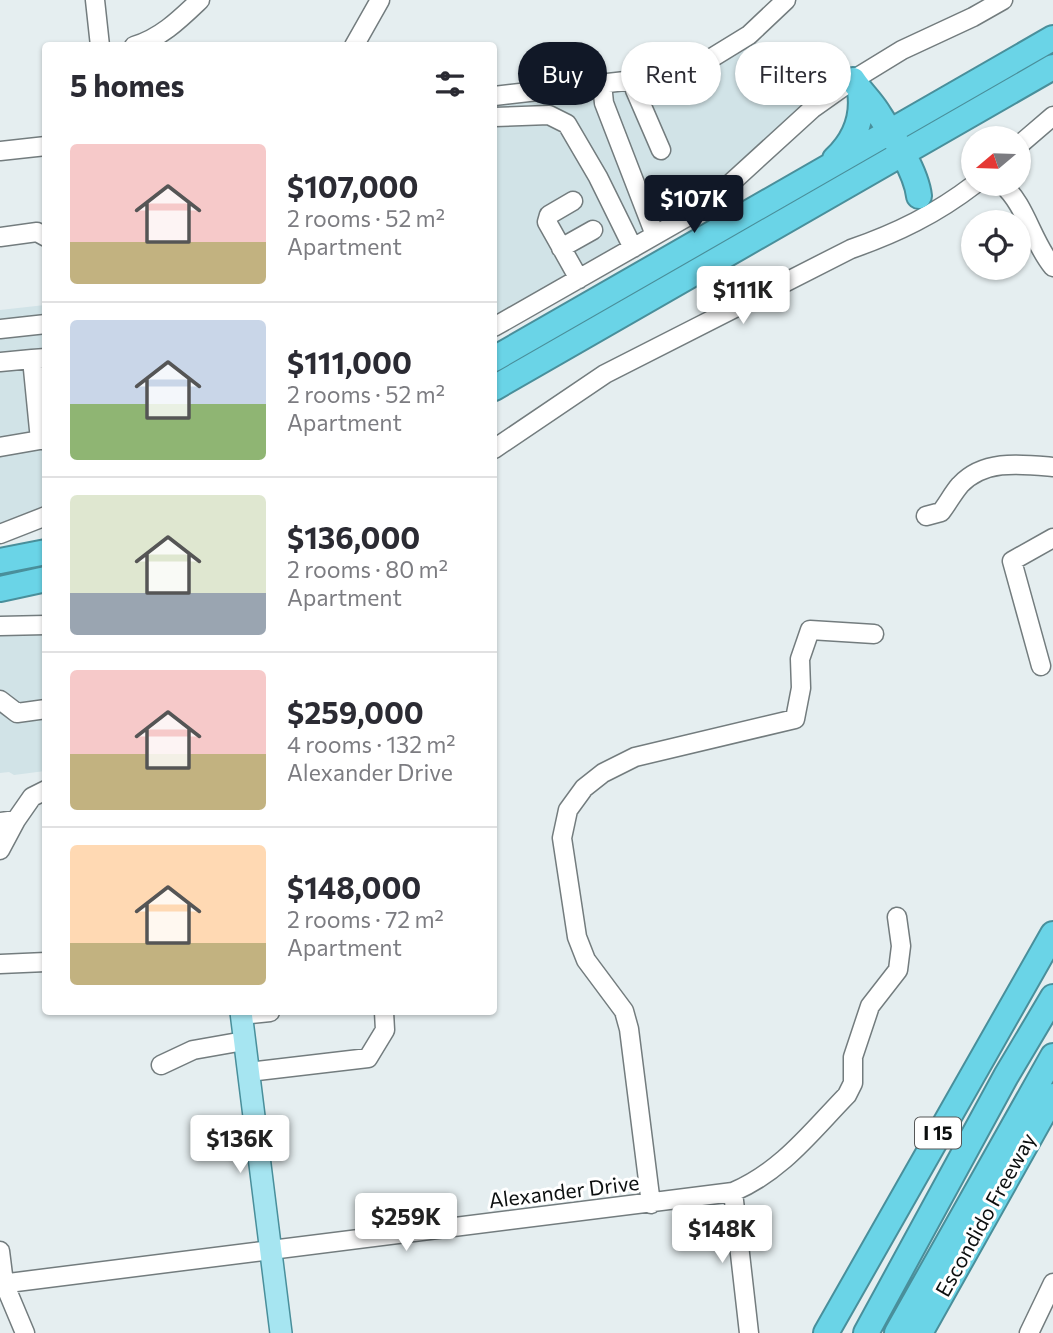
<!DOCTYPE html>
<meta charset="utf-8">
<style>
:root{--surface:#fff;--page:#f2f2f3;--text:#2b2b33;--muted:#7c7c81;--line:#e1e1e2;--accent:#111827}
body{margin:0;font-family:Commissioner,sans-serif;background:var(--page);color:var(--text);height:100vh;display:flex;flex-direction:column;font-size:26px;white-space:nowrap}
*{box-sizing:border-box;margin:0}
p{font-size:23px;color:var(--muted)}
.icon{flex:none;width:38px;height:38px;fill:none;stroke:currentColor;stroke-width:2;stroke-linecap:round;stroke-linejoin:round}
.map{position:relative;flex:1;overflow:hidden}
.details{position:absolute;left:42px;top:42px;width:455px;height:973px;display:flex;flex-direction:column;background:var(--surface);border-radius:7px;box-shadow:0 2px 5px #0004}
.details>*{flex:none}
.hud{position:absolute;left:518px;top:42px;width:429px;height:63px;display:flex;gap:14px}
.needle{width:46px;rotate:251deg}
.buttons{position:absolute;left:961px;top:126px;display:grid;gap:14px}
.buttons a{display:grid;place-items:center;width:70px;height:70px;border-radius:50%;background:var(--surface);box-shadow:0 2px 5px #0004;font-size:35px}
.price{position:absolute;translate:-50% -60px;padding:0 16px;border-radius:7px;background:#fff;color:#222;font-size:23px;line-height:46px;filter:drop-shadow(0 2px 4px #0008)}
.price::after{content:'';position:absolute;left:50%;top:42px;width:21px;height:16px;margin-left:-10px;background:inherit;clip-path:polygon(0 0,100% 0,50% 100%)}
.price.on{background:var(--accent);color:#fff}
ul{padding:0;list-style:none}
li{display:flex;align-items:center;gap:21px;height:175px;padding:0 28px}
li+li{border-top:2px solid var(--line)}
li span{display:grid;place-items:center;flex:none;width:196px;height:140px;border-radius:7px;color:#555}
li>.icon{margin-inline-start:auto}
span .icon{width:84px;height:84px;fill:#fffc;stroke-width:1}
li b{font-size:30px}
h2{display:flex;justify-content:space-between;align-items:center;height:84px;padding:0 28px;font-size:30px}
.tag{padding:0 24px;border-radius:32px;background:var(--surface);box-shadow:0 2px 5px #0004;font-size:24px;line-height:63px}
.tag.on{background:var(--accent);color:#fff}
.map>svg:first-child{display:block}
.built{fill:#d1e3e7}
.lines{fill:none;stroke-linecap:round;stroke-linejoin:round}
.minor-casing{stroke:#737c7e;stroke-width:21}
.major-casing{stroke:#498f9b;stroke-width:24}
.highway-casing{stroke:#498f9b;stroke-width:28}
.minor{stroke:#fff;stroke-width:18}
.major{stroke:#a6e5f1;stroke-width:21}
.highway{stroke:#6ad4e7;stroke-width:24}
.labels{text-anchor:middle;stroke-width:6;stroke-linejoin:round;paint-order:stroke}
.shield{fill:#fff;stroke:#555757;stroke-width:2}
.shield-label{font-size:19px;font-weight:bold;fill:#0c0f0f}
.street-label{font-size:21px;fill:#0c0f0f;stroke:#fff}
</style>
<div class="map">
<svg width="1053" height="1333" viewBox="0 0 1053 1333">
<rect width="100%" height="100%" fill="#e5eef0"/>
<path class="built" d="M749,35L810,111L720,193L494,327V96L659,76Z
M45,305V516L0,533V310Z
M45,625V771L14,775L9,772L0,773V626Z"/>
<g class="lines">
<defs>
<path id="minor" d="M95,0L100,46
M134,46C161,38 180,19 200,0
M354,46L380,0
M634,80L635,90L661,150
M602,84L604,103L655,235
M494,96L634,80L659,76L705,62L749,35L786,0
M494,117L549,115L567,124L598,177L633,248
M1018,146L1053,116
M0,151L46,146
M1002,184C1026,205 1032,242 1053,267
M573,201L549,215L547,222L579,279
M0,237L37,232L46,237
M561,248L593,230
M494,327L687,217L720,193L812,109L853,80L902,50L973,17L1003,0
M0,329L46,324
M46,358L32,359L40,440H46
M0,362L32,359
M0,447L40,440
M494,449L605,374L851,249C897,233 936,214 975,184
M926,516L941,512C948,503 953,493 960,485C984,459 1021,464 1053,467
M0,534L46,516
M0,626L46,625
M1041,666L1012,561L1053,538
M0,700L17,713L46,709
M16,820L32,797L46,790
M0,822L16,820L0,850
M0,964L46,962
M242,1015L270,1012
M161,1065L193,1050L244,1041
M249,1072L368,1058L385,1030L384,1012
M733,1192L749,1333
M651,1204L629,1029L624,1011L586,960L577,937L562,838L568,810L584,788L603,773L635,757L795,719L801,688L800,659L810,630L874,634
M0,1251L4,1283L25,1333
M0,1284L733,1192C782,1171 811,1132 847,1095L853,1083V1057L870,1006L898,970L901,946L897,917
M1029,1333L1053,1283"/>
<path id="major" d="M241,1012L281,1333"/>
<path id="highway" d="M853,80C860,91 870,100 877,111C891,133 916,170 919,196
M835,159C855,140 864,118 860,91
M494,359L1053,38
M494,388L1053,67
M0,561L46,552
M0,589L46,579
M826,1333L1053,934
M866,1333L1006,1076L1053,997
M897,1333L1053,1056
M920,1333L1053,1096"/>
</defs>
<use href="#minor" class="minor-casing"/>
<use href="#major" class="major-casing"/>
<use href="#highway" class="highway-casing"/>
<use href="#minor" class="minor"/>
<use href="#major" class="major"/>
<use href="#highway" class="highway"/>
</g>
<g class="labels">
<rect class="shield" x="915" y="1117.5" width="46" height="31" rx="5"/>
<g class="shield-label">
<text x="938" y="1140">I 15</text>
</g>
<g class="street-label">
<text transform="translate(564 1192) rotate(-7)" y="7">Alexander Drive</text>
<text transform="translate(986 1215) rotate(-61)" y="7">Escondido Freeway</text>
</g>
</g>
</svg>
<div class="buttons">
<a><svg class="needle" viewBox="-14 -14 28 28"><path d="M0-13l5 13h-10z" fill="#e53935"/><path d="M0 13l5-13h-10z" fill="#7c7c81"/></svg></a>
<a><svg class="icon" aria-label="locate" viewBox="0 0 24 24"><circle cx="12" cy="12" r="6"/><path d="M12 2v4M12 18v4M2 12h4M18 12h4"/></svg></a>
</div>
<b class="price on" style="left:694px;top:235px">$107K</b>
<b class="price" style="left:743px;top:326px">$111K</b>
<b class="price" style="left:240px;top:1175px">$136K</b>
<b class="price" style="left:406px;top:1253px">$259K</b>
<b class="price" style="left:722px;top:1265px">$148K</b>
<div class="hud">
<a class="tag on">Buy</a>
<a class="tag">Rent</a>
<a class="tag">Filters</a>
</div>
<section class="details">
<h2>5 homes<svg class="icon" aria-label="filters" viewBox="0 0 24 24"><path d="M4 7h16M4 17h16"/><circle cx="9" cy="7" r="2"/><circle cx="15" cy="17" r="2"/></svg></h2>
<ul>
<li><span style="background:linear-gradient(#f6c9c9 70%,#c2b280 0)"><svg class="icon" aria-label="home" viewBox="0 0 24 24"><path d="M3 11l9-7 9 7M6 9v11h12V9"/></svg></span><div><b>$107,000</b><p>2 rooms · 52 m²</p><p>Apartment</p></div></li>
<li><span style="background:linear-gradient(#c9d6e8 60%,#8fb573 0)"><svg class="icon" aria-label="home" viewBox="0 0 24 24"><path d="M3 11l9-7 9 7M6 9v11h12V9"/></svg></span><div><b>$111,000</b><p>2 rooms · 52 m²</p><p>Apartment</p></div></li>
<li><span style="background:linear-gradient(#dfe7d0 70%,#9aa5b1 0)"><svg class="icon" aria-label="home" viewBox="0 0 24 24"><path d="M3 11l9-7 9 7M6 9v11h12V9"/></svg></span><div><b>$136,000</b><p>2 rooms · 80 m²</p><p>Apartment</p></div></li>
<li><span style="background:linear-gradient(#f6c9c9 60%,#c2b280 0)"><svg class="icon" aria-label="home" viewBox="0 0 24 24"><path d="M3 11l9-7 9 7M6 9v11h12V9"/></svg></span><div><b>$259,000</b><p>4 rooms · 132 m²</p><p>Alexander Drive</p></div></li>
<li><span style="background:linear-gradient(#ffd9b3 70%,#c2b280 0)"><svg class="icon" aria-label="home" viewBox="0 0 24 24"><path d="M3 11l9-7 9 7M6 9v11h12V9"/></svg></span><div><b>$148,000</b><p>2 rooms · 72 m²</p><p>Apartment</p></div></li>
</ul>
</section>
</div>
